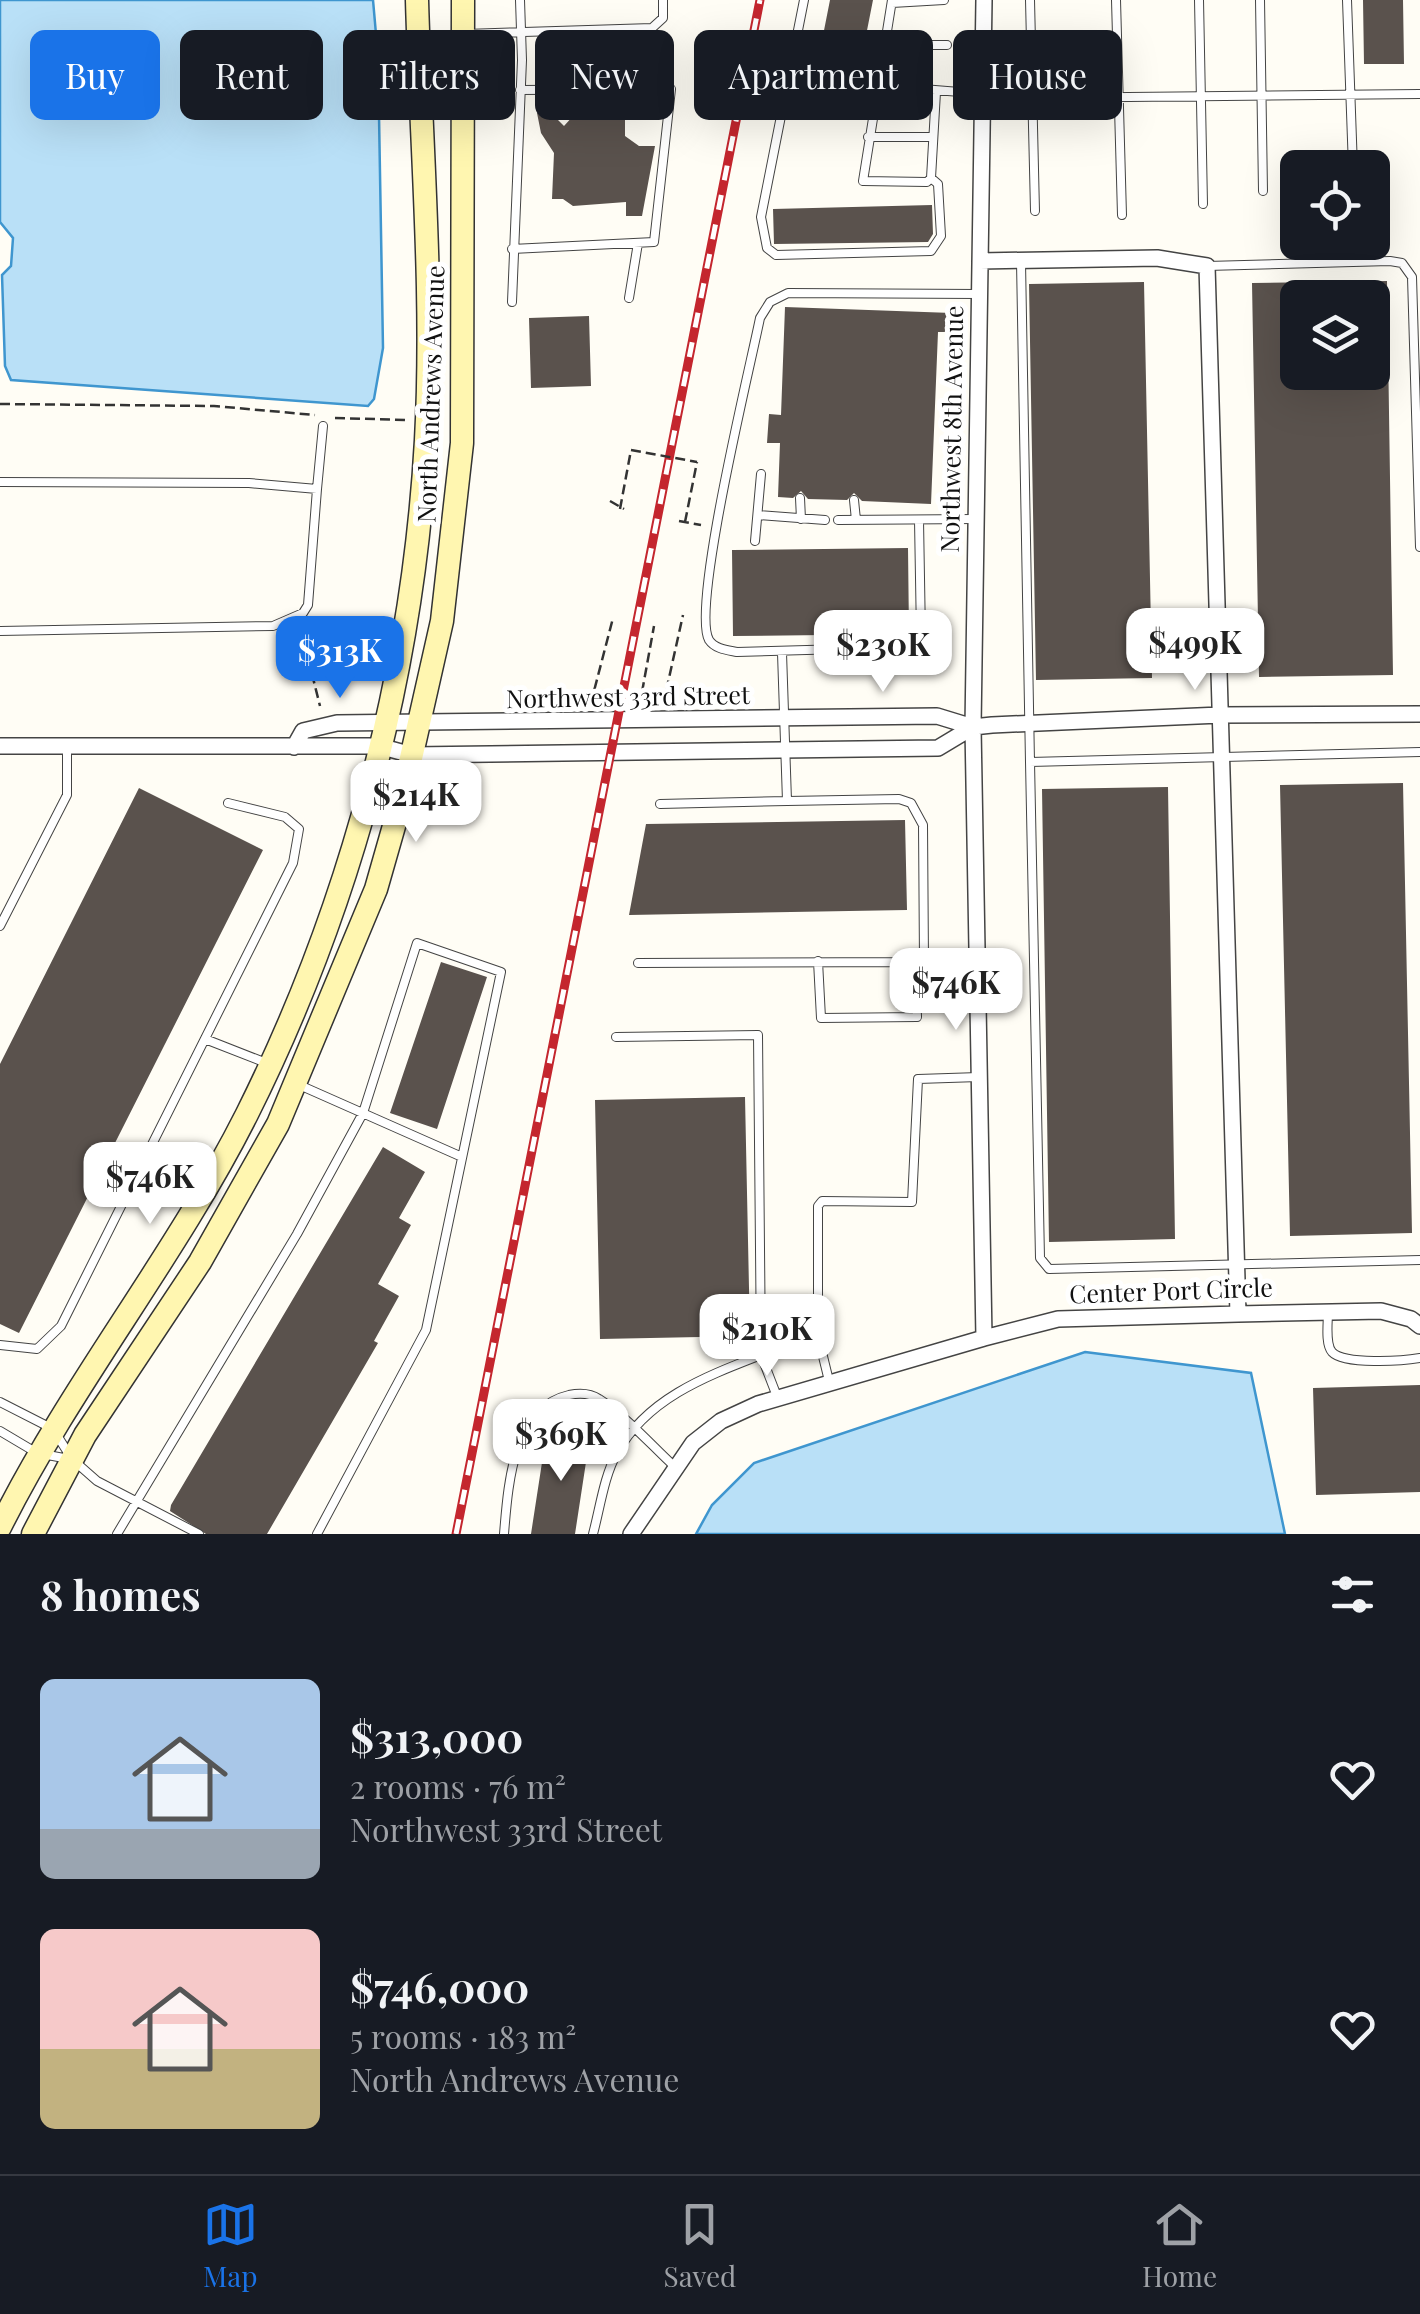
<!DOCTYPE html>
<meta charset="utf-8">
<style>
:root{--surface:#171b24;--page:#242831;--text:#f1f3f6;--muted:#9ea1a6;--line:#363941;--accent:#1a73e8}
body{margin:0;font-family:"Playfair Display",serif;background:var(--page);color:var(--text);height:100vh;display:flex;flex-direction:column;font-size:38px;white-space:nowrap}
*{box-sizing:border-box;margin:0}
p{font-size:32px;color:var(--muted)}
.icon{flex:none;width:55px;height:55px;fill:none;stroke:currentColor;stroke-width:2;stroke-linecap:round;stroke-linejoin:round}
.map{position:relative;height:1534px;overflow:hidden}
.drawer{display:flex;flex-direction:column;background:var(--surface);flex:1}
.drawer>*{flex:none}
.hud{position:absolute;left:30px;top:30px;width:1360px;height:90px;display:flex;gap:20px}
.controls{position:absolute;left:1280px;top:150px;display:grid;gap:20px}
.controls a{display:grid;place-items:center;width:110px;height:110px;border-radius:15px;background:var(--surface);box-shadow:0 10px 40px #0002;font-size:50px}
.price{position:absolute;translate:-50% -85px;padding:0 22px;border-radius:20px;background:#fff;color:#222;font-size:32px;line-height:65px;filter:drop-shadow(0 2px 5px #0008)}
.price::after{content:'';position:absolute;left:50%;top:60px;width:30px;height:22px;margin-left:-15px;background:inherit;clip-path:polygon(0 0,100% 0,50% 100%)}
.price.on{background:var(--accent);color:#fff}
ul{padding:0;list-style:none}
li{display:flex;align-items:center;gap:30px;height:250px;padding:0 40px}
li span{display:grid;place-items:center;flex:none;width:280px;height:200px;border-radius:15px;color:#555}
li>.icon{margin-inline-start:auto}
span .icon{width:120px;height:120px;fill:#fffc;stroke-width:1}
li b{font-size:42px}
h2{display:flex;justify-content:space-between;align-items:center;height:120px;padding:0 40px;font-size:42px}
.chip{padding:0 35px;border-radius:15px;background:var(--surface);box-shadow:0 10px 40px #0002;font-size:35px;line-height:90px}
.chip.on{background:var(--accent);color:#fff}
.tabs{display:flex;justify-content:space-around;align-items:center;height:140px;border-top:2px solid var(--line);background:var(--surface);font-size:28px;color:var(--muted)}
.tabs a{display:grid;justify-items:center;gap:5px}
.tabs .on{color:var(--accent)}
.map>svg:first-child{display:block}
.water{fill:#b9e0f7;stroke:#3f96cf;stroke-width:2.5}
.building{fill:#5a524d;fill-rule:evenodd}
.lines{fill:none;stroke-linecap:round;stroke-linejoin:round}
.lane-casing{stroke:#444;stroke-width:10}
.street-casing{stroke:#444;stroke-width:18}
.secondary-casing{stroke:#333;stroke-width:25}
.path{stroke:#333;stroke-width:2.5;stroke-dasharray:10 5;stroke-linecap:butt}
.lane{stroke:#fff;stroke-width:8}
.street{stroke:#fff;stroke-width:15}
.secondary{stroke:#fff6b0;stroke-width:22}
.rail-casing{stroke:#c4262e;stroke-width:9}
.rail{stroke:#fff;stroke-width:5;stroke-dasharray:15;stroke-linecap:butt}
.path-bridge{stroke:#333;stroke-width:2.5;stroke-dasharray:10 5;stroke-linecap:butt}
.labels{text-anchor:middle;stroke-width:10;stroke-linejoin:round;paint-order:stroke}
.street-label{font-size:25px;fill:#111;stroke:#fff}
</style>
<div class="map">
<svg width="1420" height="1534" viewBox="0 0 1420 1534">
<rect width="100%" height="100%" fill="#fffdf5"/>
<path class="water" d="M0,0H373L378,57L383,348L374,399L368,406L11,380L5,366L2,275L11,266L13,238L0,222Z
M1085,1352L1251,1373L1285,1534H696L712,1505L754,1463Z"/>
<path class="building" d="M830,0H873L858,76L816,71Z
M1363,0H1403L1404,64H1364Z
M584,104L625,116V136L639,146H655L642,216H626V202L573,206L563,199H552L554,153L541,133L537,113L548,110L564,126Z
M932,205L933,234L928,242L774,244L773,209Z
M1387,281L1393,675L1259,677L1252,283ZM1298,298H1372V372H1298Z
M1144,282L1152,678L1036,680L1029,284Z
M785,307L952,313L951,332H938L931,504L862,501L854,493L847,500L808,499L801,491L793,498L778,497L780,443H767L769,414L781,415Z
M589,316L591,386L531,388L529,318Z
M908,548L909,634L733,636L732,550Z
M1403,783L1412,1233L1290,1236L1280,785Z
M1168,787L1175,1239L1049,1242L1042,789Z
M139,788L263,850L19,1333L0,1324V1064Z
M905,820L907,910L629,915L646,824Z
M441,962L487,977L437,1129L390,1113Z
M745,1097L750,1336L600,1339L595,1100Z
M383,1147L425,1172L399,1218L411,1225L378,1284L399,1296L374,1341L378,1343L267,1534H206L170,1511L171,1505Z
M1420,1385V1492L1316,1495L1313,1388Z
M547,1430L590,1436L575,1534H531Z"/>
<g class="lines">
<defs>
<path id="lane" d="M804,0L761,217L767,248L776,255L931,251L941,236L938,184L931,178
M892,0L863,181L927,182L931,178L936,92
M1030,0L1035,211
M1116,0L1122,215
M1199,0L1203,204
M1260,0L1263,191
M1347,0L1353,168
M892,3L944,0
M465,34L652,28L663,18V0
M884,45H947
M788,78L1033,98L1420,94
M868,137H933
M512,249L654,242L671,89L520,90
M1021,262L1030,762L1420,752
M1207,266L1390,261L1402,263L1412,277L1420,547
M629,298L638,243
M512,302L522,60L520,0
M0,482L249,483L317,489L308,605L303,613L273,626L0,631
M317,489L323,426
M800,498L801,519
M854,500L856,520
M758,515L825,520
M838,520L976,519
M919,520L921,636L914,647L737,652C727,650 715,649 709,640C691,608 750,368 760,318L770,302L788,293L979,294
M755,541L761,474
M1030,762L1040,1258L1049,1269L1420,1260
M787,801L899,799L911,803L923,825L924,962L936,969L977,971
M660,804L787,801L782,653
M0,926L67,795V747
M638,963L924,962L916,991L917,1017L821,1018L818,961
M616,1037L758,1035L761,1355
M205,1039L269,1064
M297,1084L462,1157
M1328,1312C1328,1323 1325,1344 1332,1352C1344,1365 1403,1361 1420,1358
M0,1345L37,1349L61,1326L293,863L299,829L285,817L228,803
M830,1385L818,1336V1206L822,1201L912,1202L918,1079L979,1077
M0,1402L53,1429L72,1459L97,1481L199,1534
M0,1431L37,1453L69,1459
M117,1534L297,1234L363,1113L417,943L501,972L426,1330L317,1534
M504,1534C508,1487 512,1408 569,1395C579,1393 590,1393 599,1399C626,1416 651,1445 675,1467
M593,1534C600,1508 604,1476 617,1453C647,1398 707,1376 761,1355L778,1399"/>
<path id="street" d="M980,261L1157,258L1207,266L1238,1314
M0,746H379L412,755L938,748L973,727L992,725L1220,715L1420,714
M294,747L303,731L337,723L937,716L973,727
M984,1338L973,727L984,0
M631,1534L693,1443L721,1421L758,1404L984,1338L1058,1319L1238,1314L1381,1311L1411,1319L1420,1326"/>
<path id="secondary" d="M0,1527C72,1383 175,1257 247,1114C351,906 413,673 426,440C434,295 421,146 417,0
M33,1534L85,1435L200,1262L278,1124L376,889L402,798L442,621L462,443L463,0"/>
</defs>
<use href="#lane" class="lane-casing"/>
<use href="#street" class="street-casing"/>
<use href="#secondary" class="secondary-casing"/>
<path class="path" d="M0,404L214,406L315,415
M335,418L408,420
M610,501L624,509
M620,509L631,450
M679,521L701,525
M685,522L697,462
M301,630L320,706
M596,691L662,697
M642,692L654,626
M569,701H580L594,691L613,618
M663,705L683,615"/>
<use href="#lane" class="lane"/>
<use href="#street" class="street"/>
<use href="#secondary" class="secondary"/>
<defs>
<path id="rail" d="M456,1534L760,0"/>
</defs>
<use href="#rail" class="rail-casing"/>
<use href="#rail" class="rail"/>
<path class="path-bridge" d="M631,450L697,462"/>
</g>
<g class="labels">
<g class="street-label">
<text transform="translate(431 394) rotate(-88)" y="9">North Andrews Avenue</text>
<text transform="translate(952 429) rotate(-89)" y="9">Northwest 8th Avenue</text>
<text transform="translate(628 697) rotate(-1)" y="9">Northwest 33rd Street</text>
<text transform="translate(1171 1291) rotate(-2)" y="9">Center Port Circle</text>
</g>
</g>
</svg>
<div class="controls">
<a><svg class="icon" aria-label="locate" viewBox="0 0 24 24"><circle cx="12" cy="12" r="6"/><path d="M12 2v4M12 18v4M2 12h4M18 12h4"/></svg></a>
<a><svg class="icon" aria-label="layers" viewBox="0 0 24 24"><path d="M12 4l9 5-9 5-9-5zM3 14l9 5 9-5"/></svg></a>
</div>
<b class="price" style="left:1195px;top:693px">$499K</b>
<b class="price" style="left:883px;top:695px">$230K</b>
<b class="price on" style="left:340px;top:701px">$313K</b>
<b class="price" style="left:416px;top:845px">$214K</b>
<b class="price" style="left:956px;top:1033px">$746K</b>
<b class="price" style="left:150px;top:1227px">$746K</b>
<b class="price" style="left:767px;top:1379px">$210K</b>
<b class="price" style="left:561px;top:1484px">$369K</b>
<div class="hud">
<a class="chip on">Buy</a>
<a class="chip">Rent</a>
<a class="chip">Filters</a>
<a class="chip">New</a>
<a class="chip">Apartment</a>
<a class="chip">House</a>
</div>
</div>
<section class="drawer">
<h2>8 homes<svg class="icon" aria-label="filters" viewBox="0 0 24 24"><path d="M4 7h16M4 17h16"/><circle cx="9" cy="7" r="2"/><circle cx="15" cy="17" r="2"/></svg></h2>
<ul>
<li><span style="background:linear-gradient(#a9c7e8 75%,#9aa5b1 0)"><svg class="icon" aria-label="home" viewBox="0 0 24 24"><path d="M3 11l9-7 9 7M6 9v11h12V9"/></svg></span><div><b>$313,000</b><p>2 rooms · 76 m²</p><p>Northwest 33rd Street</p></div><svg class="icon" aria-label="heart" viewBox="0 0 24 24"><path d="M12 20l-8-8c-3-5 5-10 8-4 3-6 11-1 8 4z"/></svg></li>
<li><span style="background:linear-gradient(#f6c9c9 60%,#c2b280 0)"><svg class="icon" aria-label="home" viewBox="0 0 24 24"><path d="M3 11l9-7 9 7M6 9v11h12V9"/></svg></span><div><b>$746,000</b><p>5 rooms · 183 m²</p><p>North Andrews Avenue</p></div><svg class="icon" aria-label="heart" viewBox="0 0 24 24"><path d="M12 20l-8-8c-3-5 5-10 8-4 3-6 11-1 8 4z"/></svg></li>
</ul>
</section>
<nav class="tabs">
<a class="on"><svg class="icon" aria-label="map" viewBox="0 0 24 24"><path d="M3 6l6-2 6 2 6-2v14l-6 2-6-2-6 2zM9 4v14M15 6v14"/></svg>Map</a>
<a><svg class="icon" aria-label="saved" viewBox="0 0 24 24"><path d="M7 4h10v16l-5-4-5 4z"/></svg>Saved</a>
<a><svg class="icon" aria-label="home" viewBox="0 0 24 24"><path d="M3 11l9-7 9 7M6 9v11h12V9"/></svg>Home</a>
</nav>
